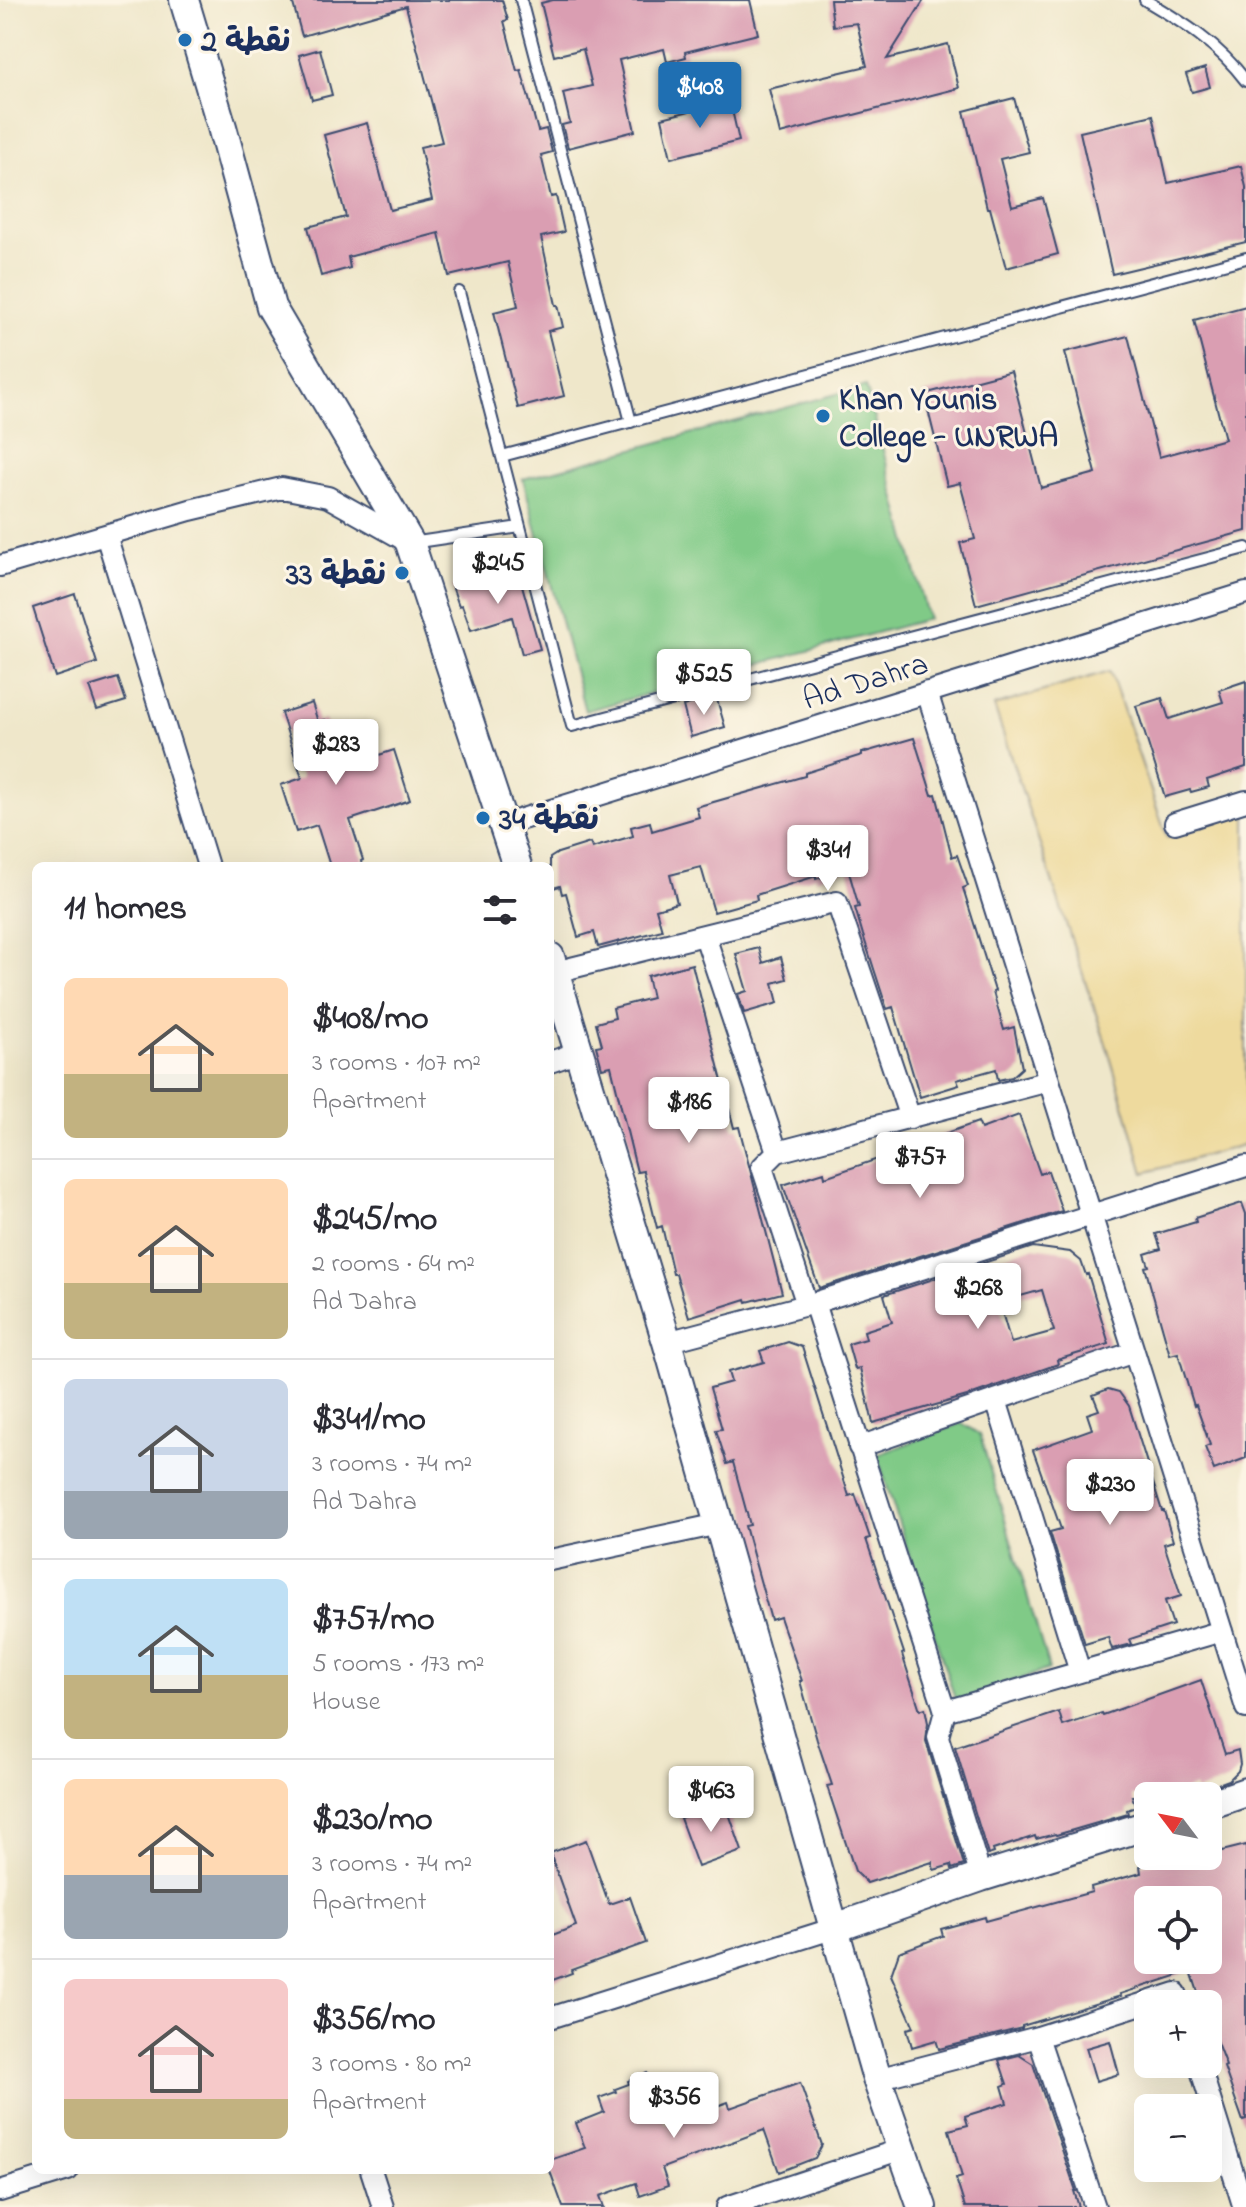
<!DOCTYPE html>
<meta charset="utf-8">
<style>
:root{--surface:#fff;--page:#f2f2f3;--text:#2b2b33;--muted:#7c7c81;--line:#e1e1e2;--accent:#1f6fb2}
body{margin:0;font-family:"Indie Flower","Playpen Sans Arabic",sans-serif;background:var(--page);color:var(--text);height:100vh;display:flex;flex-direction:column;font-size:30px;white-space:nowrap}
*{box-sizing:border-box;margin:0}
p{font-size:26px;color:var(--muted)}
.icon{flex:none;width:44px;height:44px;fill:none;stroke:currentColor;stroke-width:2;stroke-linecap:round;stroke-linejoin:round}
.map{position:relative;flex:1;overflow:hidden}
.panel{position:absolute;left:32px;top:862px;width:522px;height:1312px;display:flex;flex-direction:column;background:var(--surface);border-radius:12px;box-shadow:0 8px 32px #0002}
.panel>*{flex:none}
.needle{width:52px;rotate:302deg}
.buttons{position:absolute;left:1134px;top:1782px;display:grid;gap:16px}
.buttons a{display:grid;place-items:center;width:88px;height:88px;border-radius:12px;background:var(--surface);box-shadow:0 8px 32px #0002;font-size:40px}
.price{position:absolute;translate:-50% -68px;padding:0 18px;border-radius:8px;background:#fff;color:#222;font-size:26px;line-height:52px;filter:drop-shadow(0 2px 4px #0008)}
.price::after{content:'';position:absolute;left:50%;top:48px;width:24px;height:18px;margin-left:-12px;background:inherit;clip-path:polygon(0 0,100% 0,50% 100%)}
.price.current{background:var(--accent);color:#fff}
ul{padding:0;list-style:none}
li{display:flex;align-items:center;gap:24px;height:200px;padding:0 32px}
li+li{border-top:2px solid var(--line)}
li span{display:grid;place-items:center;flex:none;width:224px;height:160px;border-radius:12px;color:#555}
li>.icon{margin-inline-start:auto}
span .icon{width:96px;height:96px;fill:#fffc;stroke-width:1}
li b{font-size:34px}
h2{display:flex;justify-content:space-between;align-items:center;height:96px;padding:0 32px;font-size:34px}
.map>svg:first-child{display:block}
.green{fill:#80ca87;stroke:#4e7c72;stroke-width:2}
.sand{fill:#eeda9e;stroke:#84847e;stroke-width:2}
.building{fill:#da9eb2;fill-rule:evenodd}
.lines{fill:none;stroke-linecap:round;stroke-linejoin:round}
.lane-casing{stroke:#3b4b6e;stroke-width:14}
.street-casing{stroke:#3b4b6e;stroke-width:24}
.secondary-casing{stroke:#3b4b6e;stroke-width:32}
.lane{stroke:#fff;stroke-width:10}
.street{stroke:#fff;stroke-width:20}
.secondary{stroke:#fff;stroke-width:28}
.poi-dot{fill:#1f6fb2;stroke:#fcf5e5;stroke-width:3}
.labels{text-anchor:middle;stroke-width:6;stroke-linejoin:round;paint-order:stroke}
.poi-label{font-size:32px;font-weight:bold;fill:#1b2f5e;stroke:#fcf5e5;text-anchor:start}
.street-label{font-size:32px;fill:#1b2f5e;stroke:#fcf5e5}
</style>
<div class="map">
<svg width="1246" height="2207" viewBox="0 0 1246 2207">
<rect width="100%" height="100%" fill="#fcf5e5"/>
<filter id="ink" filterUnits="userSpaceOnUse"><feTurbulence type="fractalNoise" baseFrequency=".0125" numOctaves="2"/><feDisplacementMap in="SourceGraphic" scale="16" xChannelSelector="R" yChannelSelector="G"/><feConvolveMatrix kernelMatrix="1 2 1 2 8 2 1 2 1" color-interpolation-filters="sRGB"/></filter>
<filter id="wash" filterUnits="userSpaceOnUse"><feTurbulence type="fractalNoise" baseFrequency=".006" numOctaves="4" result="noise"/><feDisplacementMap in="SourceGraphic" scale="32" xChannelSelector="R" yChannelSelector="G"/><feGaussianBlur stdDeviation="1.8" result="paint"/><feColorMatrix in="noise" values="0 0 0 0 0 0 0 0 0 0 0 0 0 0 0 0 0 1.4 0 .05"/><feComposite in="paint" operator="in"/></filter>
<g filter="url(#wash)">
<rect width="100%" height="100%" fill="#efe7ca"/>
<path class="green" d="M866,386L928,619L585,711L523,479Z
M962,1423L980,1435L1049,1669L956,1702L877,1455Z"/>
<path class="sand" d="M1110,671L1167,838L1246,811V1144L1144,1173L1109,1053L994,706Z"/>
<g id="blocks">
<path class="building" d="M292,0H502L508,20L504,21L517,71L521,70L538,131L546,129L552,152L541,155L551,197L556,196L564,232L541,237L556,305H558L563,327L548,331L564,396L518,408L494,312L518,306L508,262L449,276L439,233L348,257L350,268L321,276L308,227L346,217L324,135L367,123L390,210L432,200L420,147L442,142L406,6L302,36Z
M553,0H750L758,34L685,52L686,57L667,62L664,49L619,60L635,131L568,148L562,125L570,123L563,93L592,86L583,49L554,56L541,3Z
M830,0H924L887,59L948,44L959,88L780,134L769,89L867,66L857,23L833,26Z
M320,49L332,95L312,100L299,55Z
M1205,68L1210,87L1192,92L1186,74Z
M1014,98L1029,152L1000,159L1012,206L1043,198L1058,254L1006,268L990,208H987L964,111Z
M730,101L739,141L671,158L662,118Z
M1153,115L1168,183L1241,166L1246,187V242L1112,274L1080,132Z
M1246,306V531L976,605L960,543L975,539L960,483L947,486L924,394L1011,371L1041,488L1096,473L1065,352L1128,336L1159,457L1225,439L1194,320Z
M518,571L540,649L522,654L512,617L471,630L462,605L459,606L452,586L478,578L479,582Z
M75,594L97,663L55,677L33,608Z
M118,678L126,701L97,710L89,687Z
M1246,681V767L1207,780L1209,787L1191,792L1190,790L1165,797L1136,706L1162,698L1169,719L1223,702L1219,690Z
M716,696L725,727L691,737L683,706Z
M312,703L318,722L325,720L340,768L394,750L410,800L350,820L363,860L361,861L362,866H330L317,825L296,832L281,785L302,778L281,713Z
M914,738L932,795L936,794L952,857L957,855L968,886L963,888L995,991L993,992L1004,1030L1014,1027L1022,1068L1012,1077L998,1080L996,1069L957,1080L959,1085L920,1097L893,1007L887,1009L863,935L855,908L859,907L848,869L816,879V876L756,895L757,900L714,912L701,867L670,875L677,903L656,909L662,930L598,947L594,932L578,937L566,893L562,894L560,886L550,889V858L558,853L590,843L592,848L633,836L631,827L650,822L652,831L699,817L696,807L805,776V773L862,755V753Z
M759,948L763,963L781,957L787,979L773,983L778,1003L744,1013L738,994L747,991L736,954Z
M692,964L734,1128L739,1127L782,1293L747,1302L746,1299L689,1317L676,1274H673L662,1226L657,1228L643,1171L637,1172L611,1066L602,1068L596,1046L602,1045L596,1023L615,1018L613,1008L652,998L647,976Z
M1019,1115L1040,1174L1048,1171L1062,1211L819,1288L783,1185L824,1172L825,1177L881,1158L879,1153L927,1138V1140L978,1122L981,1129Z
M1242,1203L1246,1214V1458L1214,1470L1205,1447L1210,1445L1196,1405L1194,1406L1178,1353L1170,1355L1145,1267L1149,1266L1145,1254L1161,1249L1156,1234L1196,1222L1195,1218Z
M1033,1247L1070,1252L1081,1261L1086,1275L1088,1274L1109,1344L1057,1360L1058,1364L967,1396L873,1423L860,1368L855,1369L848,1344L866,1339L864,1331L892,1322L884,1295ZM1042,1290L1054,1331L1011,1343L999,1302Z
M788,1342L802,1347L849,1496L855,1494L870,1538L866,1539L904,1653L902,1654L920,1710L925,1708L928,1723L926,1741L964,1865L952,1869L951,1865L934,1870L932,1862L867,1883L855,1871L827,1786L832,1785L817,1740L800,1681H802L780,1617L771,1620L745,1526L750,1525L733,1462L727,1464L716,1430L722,1429L710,1388L731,1382L728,1372L764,1362L760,1351Z
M1108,1389L1119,1392L1129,1406L1162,1511H1164L1173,1541L1164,1544L1181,1596L1165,1601L1173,1625L1130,1639L1132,1644L1112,1649L1108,1637L1085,1644L1050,1532L1061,1529L1033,1450L1092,1429L1087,1414L1099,1410L1093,1395Z
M1201,1680L1225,1754L1238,1750L1240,1764L1238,1771L1229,1780L1196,1792L1194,1787L1167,1796H1132L1136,1807L1127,1810L1128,1814L1056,1835L1055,1834L1036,1839L1035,1836L993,1850L994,1853L988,1855L955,1747L1059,1712L1063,1726L1102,1713L1103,1715Z
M725,1802L742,1851L698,1867L680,1818Z
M586,1840L609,1904L630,1897L646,1943L571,1970L572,1973L550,1981V1936L576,1926L550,1853Z
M1246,1845V2120L1243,2121L1224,2067L1226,2066L1208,2019V2004H1202L1191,1971L1120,1994L1121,1996L1022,2026V2028L939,2049L936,2040L912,2047L907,2029L914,2027L891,1975L899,1952L943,1936L941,1929L985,1917L986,1921L1092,1892L1091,1887L1141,1873L1140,1866L1160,1860L1159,1856H1181L1182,1861ZM1208,1895V1960H1148V1900H1191Z
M1110,2041L1119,2074L1096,2081L1086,2048Z
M1019,2055L1033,2064L1076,2191H1074L1079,2207H965L956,2179L962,2177L949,2130L968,2125L965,2116L1007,2103L1002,2086L1007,2084L999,2060Z
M647,2073L666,2124L728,2102L730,2108L800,2083L822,2145L815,2158L779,2172L764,2130L662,2168L668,2186L640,2196L636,2183L600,2196L604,2207H563L550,2171V2160L585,2148L576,2123L604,2112L599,2098L616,2092L615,2089L629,2084L628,2081Z"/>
</g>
</g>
<g filter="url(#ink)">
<use href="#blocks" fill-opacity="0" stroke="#3b4b6e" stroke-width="2"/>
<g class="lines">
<defs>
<path id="lane" d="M521,0L631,422
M1145,0C1184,23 1218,44 1246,81
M459,292L572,726L1246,548
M502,456L1246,258
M411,543L520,527"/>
<path id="street" d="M106,535L208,866
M0,566L190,510L282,488L328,497L410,543
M927,692L1246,1708
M1175,823L1246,801
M503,825L1246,593
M705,936L777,1152L1049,1081
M555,972L837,902L910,1118
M550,1062L579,1052
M777,1152L762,1167L807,1305
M814,1303L945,1711L1222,1631
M667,1342L814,1303L1246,1166
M996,1400L1080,1672
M859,1447L1134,1352
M550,1560L719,1524
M945,1711L938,1737L981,1877
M550,2018L835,1928
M1038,2037L1095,2207
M1199,2064L1243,2205L1246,2204
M877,2079L1038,2037L1176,1993L1180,2004
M371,2170L383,2207
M0,2191L68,2170
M727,2207L902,2149"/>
<path id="secondary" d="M184,0L222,127L271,307L410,543L517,866
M550,957L667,1342L877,2079L922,2207
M1208,1805L1246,1792
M835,1928L981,1877L1148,1825"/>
</defs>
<use href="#lane" class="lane-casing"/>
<use href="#street" class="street-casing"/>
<use href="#secondary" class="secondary-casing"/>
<use href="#lane" class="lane"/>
<use href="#street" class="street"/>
<use href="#secondary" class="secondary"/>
</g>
</g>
<g class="poi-dot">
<circle cx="185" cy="40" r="8"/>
<circle cx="823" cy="416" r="8"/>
<circle cx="402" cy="573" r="8"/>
<circle cx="483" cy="818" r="8"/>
</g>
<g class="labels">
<g class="poi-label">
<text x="201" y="51">نقطة 2</text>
<text x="839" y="409">Khan Younis<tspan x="839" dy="37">College - UNRWA</tspan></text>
<text x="386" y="584" text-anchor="end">نقطة 33</text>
<text x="499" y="829">نقطة 34</text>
</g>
<g class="street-label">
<text transform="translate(865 680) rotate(-17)" y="11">Ad Dahra</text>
</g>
</g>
</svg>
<div class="buttons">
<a><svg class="needle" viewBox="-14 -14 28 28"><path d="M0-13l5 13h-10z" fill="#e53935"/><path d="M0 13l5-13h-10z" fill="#7c7c81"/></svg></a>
<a><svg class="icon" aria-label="locate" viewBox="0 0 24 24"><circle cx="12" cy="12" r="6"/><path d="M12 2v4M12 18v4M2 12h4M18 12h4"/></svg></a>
<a>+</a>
<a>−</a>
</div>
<b class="price current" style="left:700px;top:130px">$408</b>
<b class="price" style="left:498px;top:606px">$245</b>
<b class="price" style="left:704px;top:717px">$525</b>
<b class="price" style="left:336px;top:787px">$283</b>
<b class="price" style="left:828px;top:893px">$341</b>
<b class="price" style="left:689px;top:1145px">$186</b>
<b class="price" style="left:920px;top:1200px">$757</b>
<b class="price" style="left:978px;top:1331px">$268</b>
<b class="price" style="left:1110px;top:1527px">$230</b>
<b class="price" style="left:711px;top:1834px">$463</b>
<b class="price" style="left:674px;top:2140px">$356</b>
<section class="panel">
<h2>11 homes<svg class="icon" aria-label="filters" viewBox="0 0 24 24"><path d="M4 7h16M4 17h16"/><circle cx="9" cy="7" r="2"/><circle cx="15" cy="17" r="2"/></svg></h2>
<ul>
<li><span style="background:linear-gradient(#ffd9b3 60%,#c2b280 0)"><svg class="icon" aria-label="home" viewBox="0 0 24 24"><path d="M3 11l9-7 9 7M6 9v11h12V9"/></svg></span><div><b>$408/mo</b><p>3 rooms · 107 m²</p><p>Apartment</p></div></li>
<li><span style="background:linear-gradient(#ffd9b3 65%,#c2b280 0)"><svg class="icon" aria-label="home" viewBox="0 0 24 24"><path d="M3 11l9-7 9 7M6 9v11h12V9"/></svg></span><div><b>$245/mo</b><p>2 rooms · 64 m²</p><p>Ad Dahra</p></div></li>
<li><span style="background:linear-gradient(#c9d6e8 70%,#9aa5b1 0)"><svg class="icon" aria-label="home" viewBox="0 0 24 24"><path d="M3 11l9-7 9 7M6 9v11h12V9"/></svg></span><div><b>$341/mo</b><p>3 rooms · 74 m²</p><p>Ad Dahra</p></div></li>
<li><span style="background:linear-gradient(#bfe0f5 60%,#c2b280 0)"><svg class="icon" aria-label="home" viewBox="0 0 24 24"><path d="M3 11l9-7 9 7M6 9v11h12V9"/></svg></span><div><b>$757/mo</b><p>5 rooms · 173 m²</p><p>House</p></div></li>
<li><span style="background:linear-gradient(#ffd9b3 60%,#9aa5b1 0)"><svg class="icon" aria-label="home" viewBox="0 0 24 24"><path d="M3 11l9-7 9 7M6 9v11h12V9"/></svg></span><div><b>$230/mo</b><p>3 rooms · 74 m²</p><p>Apartment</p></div></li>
<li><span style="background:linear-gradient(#f6c9c9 75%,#c2b280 0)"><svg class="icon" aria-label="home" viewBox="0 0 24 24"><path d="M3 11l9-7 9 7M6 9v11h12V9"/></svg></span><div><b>$356/mo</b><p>3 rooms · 80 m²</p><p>Apartment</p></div></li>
</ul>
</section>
</div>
